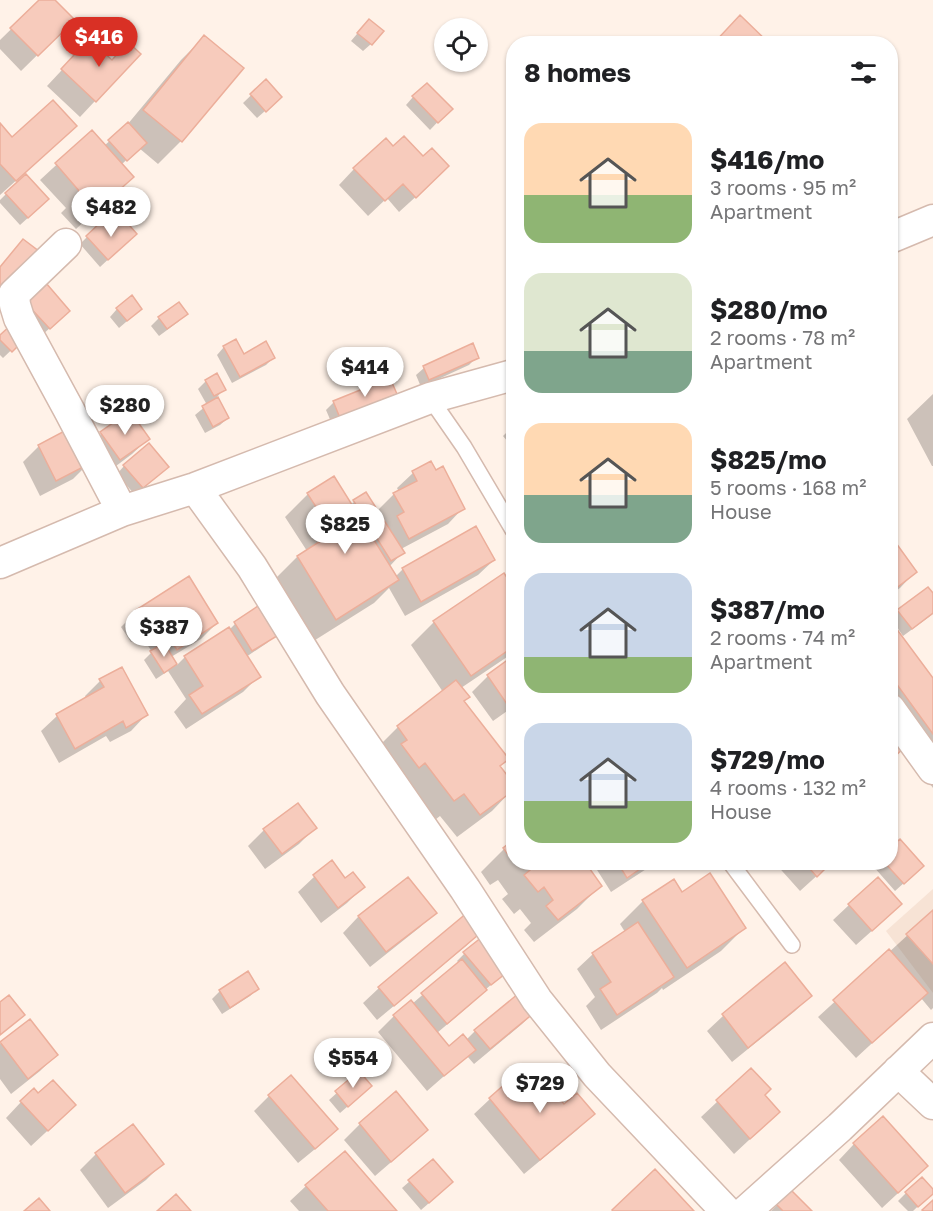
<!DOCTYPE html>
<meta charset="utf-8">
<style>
:root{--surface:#fff;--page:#f2f2f2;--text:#202124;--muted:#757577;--accent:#d93025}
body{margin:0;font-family:"Golos Text",sans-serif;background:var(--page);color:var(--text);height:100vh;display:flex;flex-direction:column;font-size:22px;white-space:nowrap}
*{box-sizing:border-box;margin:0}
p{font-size:20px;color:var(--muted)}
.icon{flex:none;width:33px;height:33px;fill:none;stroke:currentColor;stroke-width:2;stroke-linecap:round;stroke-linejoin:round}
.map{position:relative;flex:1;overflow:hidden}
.panel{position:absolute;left:506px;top:36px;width:392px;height:834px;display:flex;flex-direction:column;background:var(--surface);border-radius:24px;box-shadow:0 2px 4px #0004}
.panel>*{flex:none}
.controls{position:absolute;left:434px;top:18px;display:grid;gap:12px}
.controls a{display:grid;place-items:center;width:54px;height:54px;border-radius:50%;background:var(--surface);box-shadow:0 2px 4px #0004;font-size:30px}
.price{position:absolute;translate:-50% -51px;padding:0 14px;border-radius:21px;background:#fff;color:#222;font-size:20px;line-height:39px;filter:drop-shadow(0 2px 3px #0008)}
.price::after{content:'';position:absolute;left:50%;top:36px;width:18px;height:14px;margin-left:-9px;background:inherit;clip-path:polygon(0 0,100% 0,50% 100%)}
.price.current{background:var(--accent);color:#fff}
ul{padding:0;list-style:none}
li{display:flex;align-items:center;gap:18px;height:150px;padding:0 18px}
li span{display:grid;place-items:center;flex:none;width:168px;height:120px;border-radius:18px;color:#555}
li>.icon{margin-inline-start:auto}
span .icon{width:72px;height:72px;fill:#fffc;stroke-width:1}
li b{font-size:26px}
h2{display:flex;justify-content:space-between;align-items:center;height:72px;padding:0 18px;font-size:26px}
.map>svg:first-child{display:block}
.residential{fill:#f7e3d5}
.shadow{fill:#0003}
.building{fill:#f7cbbc;stroke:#ecae9a;stroke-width:1.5}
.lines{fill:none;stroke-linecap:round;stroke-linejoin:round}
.service-casing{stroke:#d5baae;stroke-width:18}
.minor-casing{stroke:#d5baae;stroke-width:33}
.service{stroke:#fff;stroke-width:15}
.minor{stroke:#fff;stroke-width:30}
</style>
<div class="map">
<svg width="933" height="1211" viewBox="0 0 933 1211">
<rect width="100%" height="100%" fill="#fff2e8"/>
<path class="residential" d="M933,889V993L886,931Z"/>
<path class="shadow" d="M41,0H53L73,20L21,71L0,49V40Z
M362,28L371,44L363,51L351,41Z
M204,37L181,141L158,164L139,148L121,165L116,192L76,229L61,213L66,208L40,180L92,132L104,146L127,125L181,60Z
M74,57L111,61L95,101L80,117L47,86Z
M266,81L273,104L257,118L243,103Z
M413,97L450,109L430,130L406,105Z
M0,125L12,139L59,142L0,195Z
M354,169L432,182L399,212L387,198L368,216L339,185Z
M6,194L40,207L20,225L0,203V200Z
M110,232L128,241L100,267L80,244L87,237Z
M26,303L61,318L41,336Z
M117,309L133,316L119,328L110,317Z
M186,314L178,322L159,336L151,326L159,318Z
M0,337L23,339L3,358L0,355Z
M472,345L477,357L469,365L421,387L416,375L424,368Z
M224,347L243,356L273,358L266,365L232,383L217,355Z
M206,381L224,389L217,397L228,418L220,425L205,433L195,415L207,405L198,389Z
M395,394L388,402L332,424L326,410L334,402Z
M933,394V466H932L907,419Z
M513,426V448L503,436Z
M101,434L148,439L132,454L104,475L86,449Z
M39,446L89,463L73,479L40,496L23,462Z
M431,463L463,508L448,524L401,549L403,552L389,567L395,577L403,569L494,560L478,575L405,616L389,588L374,603L312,642L274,580L297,557L307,551L285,517L308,494L350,505L366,494L377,511L394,494L399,492L397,488L413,473Z
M124,466L159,474L135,495L117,474Z
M896,545L915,572L900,588L890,595V550Z
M513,589V653L461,688L468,697L463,702L499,767L513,785V789L492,811L457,837L440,816L431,823L375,750L398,727L443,692L411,645L434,622Z
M933,596V614L903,636L897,627L895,629L933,681V788L903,747L890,761V619L898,611Z
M258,608L275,635L267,643L246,657L259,676L243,692L186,729L174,712L186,699L168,671L156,679L144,660L152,652L141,635L131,642L121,627L137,611L217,623L201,639L171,657L177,665L185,657L229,630L235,624Z
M513,658V707L493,721L472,692L488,676Z
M100,681L146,715L131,731L110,742L106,736L59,763L41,731L57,716L86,699L85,696Z
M315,828L299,844L265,869L248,846L264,830Z
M900,841L915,873L895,891L873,866L876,862H890V850Z
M513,842V862H583L600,886L577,909L534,942L524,930L531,923L520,909L514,914L502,899L508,894L498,880L490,885L481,872L504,849Z
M332,862L345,880L363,887L347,903L321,923L298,892L314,877Z
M592,862H657L611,892Z
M774,862H832L800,891Z
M408,879L435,913L419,928L370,967L343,933L358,917Z
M682,894L744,928L721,951L663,990L662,988L657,993L601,1030L586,1006L595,997L577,969L593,954L625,932L620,924L643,901Z
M849,905L884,920L856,945L833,920Z
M933,912V1008L931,1010L921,998L856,1058L818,1017Z
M482,930L466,946L377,1020L363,1003L379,988Z
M464,954L500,977L485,990L470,1005L437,1033L449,1048L466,1040L475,1031L538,1008L522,1024L474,1064L467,1056L427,1091L378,1032L394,1016L411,1002L412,1004L459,963L457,961Z
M785,964L810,995L795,1011L732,1062L707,1031L723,1016Z
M257,989L250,996L222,1014L212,999L220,991Z
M29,1021L56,1055L40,1071L11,1094L0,1079V1044Z
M751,1070L763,1095V1127L734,1154L701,1117Z
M359,1073L362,1094L340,1113L329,1100Z
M514,1078L520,1086L564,1106L593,1114L577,1130L524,1174L474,1114L490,1099Z
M395,1093L426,1130L411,1145L375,1176L344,1140L360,1124Z
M269,1096L336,1129L320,1145L298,1163L254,1111Z
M21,1102L58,1121L31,1146L6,1118Z
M133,1126L162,1164L146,1180L108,1208L80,1170L96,1154Z
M854,1144L910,1182L882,1208L839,1160Z
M410,1181L444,1190L421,1210L402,1188Z
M306,1186L395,1211H299L290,1201Z
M933,1192L913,1211H908L898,1201L906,1193Z
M777,1205L810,1211H771Z"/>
<path class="building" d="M39,0H55L75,20L38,56L10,28Z
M740,15L770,44H713Z
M369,19L384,31L372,45L357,33Z
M204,35L244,68L182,142L143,110Z
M89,39L112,60L128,42L141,54L96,102L61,69Z
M266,79L282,97L266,112L250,94Z
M427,83L453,109L438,123L412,96Z
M53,100L77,126L16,181L0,164V123L12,137Z
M128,122L147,143L127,161L108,140Z
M92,130L134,177L92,214L76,196L80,192L55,163Z
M404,136L423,156L432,148L449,166L416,198L403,184L385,201L353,168L386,138L393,146Z
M26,174L49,199L28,218L5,193Z
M123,218L137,234L108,260L86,236L102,221L110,230Z
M23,239L40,252L0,302V267Z
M46,283L70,311L50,329L25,302Z
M132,295L142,309L127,321L116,308Z
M179,302L188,314L167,329L158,317Z
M11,325L25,339L12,352L0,340V335Z
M236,339L244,354L266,341L275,358L240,377L223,346Z
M473,343L479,358L429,380L423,366Z
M217,373L226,390L214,396L205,380Z
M390,378L397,394L340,418L333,401Z
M218,397L229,418L213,427L202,406Z
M130,411L150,439L120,460L100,432Z
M72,427L91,463L56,481L38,445Z
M149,443L169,467L143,488L123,465Z
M431,461L436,470L443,466L465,509L409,539L397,516L404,512L393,493L417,481L412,471Z
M334,476L399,580L336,620L297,556L333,533L307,493Z
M366,492L405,553L391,561L353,500Z
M476,526L495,560L421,602L402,568Z
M896,543L917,572L890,593V548Z
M504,573L513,587V647L471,676L433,621Z
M189,576L218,623L177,650L158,621L147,628L136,610Z
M928,587L933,593V613L912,629L897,610Z
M258,606L277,636L252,651L234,622Z
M890,620L933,678V734L890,675Z
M229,627L261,677L202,714L189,695L203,686L184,656Z
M164,643L177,664L164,673L150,651Z
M513,656V704L509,707L487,675Z
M122,667L148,715L126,728L123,721L75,749L56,714L104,687L99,679Z
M456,680L470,697L464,701L509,759L500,766L513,783V791L480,815L464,794L454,801L425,763L419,768L401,744L407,740L397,726Z
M890,725L907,745L890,761Z
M298,803L317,828L282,854L263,829Z
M900,839L924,866L904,884L884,862H890V848Z
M513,840V861L503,848Z
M332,860L345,878L353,872L365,887L338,908L313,875Z
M525,862H585L602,886L558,920L546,906L553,900L544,887L538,892L524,875L530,870Z
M617,862H650L627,878Z
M804,862H832L817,877Z
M710,873L746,928L687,968L642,900L674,879L682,892Z
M408,877L437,913L386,952L358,916Z
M878,877L902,904L872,931L848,904Z
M933,910V964L906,934Z
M468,912L484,930L394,1006L378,987Z
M638,922L674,977L617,1015L600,989L611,982L592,953Z
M482,937L510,970L491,985L463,952Z
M889,949L928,993L872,1043L833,1000Z
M462,959L487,990L447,1024L421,993Z
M785,962L812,996L748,1048L722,1014Z
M248,971L259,989L230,1008L219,990Z
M524,989L540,1008L490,1049L474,1030Z
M9,995L25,1015L0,1035V1002Z
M411,1000L449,1046L463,1034L476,1050L444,1076L393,1015Z
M30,1019L58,1055L28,1079L0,1042Z
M751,1068L771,1089L765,1095L780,1112L750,1139L716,1100Z
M359,1071L372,1086L348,1107L335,1091Z
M532,1074L551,1096L555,1093L564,1104L577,1093L595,1114L540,1160L489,1098L514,1076L520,1084Z
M291,1075L338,1129L315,1149L268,1095Z
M53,1080L76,1105L48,1131L20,1101L34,1088L38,1093Z
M396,1091L428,1130L391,1162L359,1123Z
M883,1116L928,1166L898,1193L853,1143Z
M133,1124L164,1164L125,1193L95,1153Z
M345,1151L397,1211H328L305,1185Z
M433,1159L453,1182L429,1203L408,1180Z
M655,1169L694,1211H613L612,1210Z
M922,1177L933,1189V1194L918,1207L905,1192Z
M790,1189L812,1211H783L776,1204Z
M176,1194L191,1211H157Z
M39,1198L50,1211H24Z
M933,1200V1211H924L922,1210Z"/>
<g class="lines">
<defs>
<path id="service" d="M430,398L464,447L513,530
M730,862L792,945"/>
<path id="minor" d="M890,238L933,220
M66,244L14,294L15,305L19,318L69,410L122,511
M195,488L252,567L330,694L465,889L537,1000L597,1075L726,1211
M0,563L122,511L195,488L430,398L513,375
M890,709L933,769
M898,1071L933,1104
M746,1211L840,1127L933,1038"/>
</defs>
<use href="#service" class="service-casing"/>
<use href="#minor" class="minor-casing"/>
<use href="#service" class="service"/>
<use href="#minor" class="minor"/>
</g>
</svg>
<div class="controls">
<a><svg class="icon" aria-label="locate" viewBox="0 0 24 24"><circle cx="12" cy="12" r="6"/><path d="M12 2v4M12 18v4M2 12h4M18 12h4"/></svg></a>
</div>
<b class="price current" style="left:99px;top:68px">$416</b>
<b class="price" style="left:111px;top:238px">$482</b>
<b class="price" style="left:365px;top:398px">$414</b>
<b class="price" style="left:125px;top:436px">$280</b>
<b class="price" style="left:345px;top:555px">$825</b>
<b class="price" style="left:164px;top:658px">$387</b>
<b class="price" style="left:353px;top:1089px">$554</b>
<b class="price" style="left:540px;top:1114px">$729</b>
<section class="panel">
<h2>8 homes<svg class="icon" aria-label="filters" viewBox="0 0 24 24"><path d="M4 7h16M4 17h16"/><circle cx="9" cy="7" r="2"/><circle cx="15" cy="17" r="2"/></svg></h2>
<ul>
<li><span style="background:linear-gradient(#ffd9b3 60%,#8fb573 0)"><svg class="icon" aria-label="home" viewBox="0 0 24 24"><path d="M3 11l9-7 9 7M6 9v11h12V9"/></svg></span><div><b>$416/mo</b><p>3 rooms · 95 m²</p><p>Apartment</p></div></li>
<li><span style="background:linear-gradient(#dfe7d0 65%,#7fa58c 0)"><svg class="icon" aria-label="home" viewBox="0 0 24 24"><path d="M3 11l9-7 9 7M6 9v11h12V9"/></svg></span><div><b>$280/mo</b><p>2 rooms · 78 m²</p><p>Apartment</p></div></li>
<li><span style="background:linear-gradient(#ffd9b3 60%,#7fa58c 0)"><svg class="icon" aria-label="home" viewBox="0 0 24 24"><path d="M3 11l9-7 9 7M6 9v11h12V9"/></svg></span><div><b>$825/mo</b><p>5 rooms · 168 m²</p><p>House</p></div></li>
<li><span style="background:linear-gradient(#c9d6e8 70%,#8fb573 0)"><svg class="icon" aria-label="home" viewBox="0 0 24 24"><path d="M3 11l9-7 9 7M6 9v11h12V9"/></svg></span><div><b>$387/mo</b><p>2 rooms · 74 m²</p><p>Apartment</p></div></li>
<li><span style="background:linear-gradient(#c9d6e8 65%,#8fb573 0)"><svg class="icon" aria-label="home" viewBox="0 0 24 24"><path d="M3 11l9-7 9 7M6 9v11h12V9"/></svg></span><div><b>$729/mo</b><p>4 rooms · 132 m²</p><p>House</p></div></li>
</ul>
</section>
</div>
